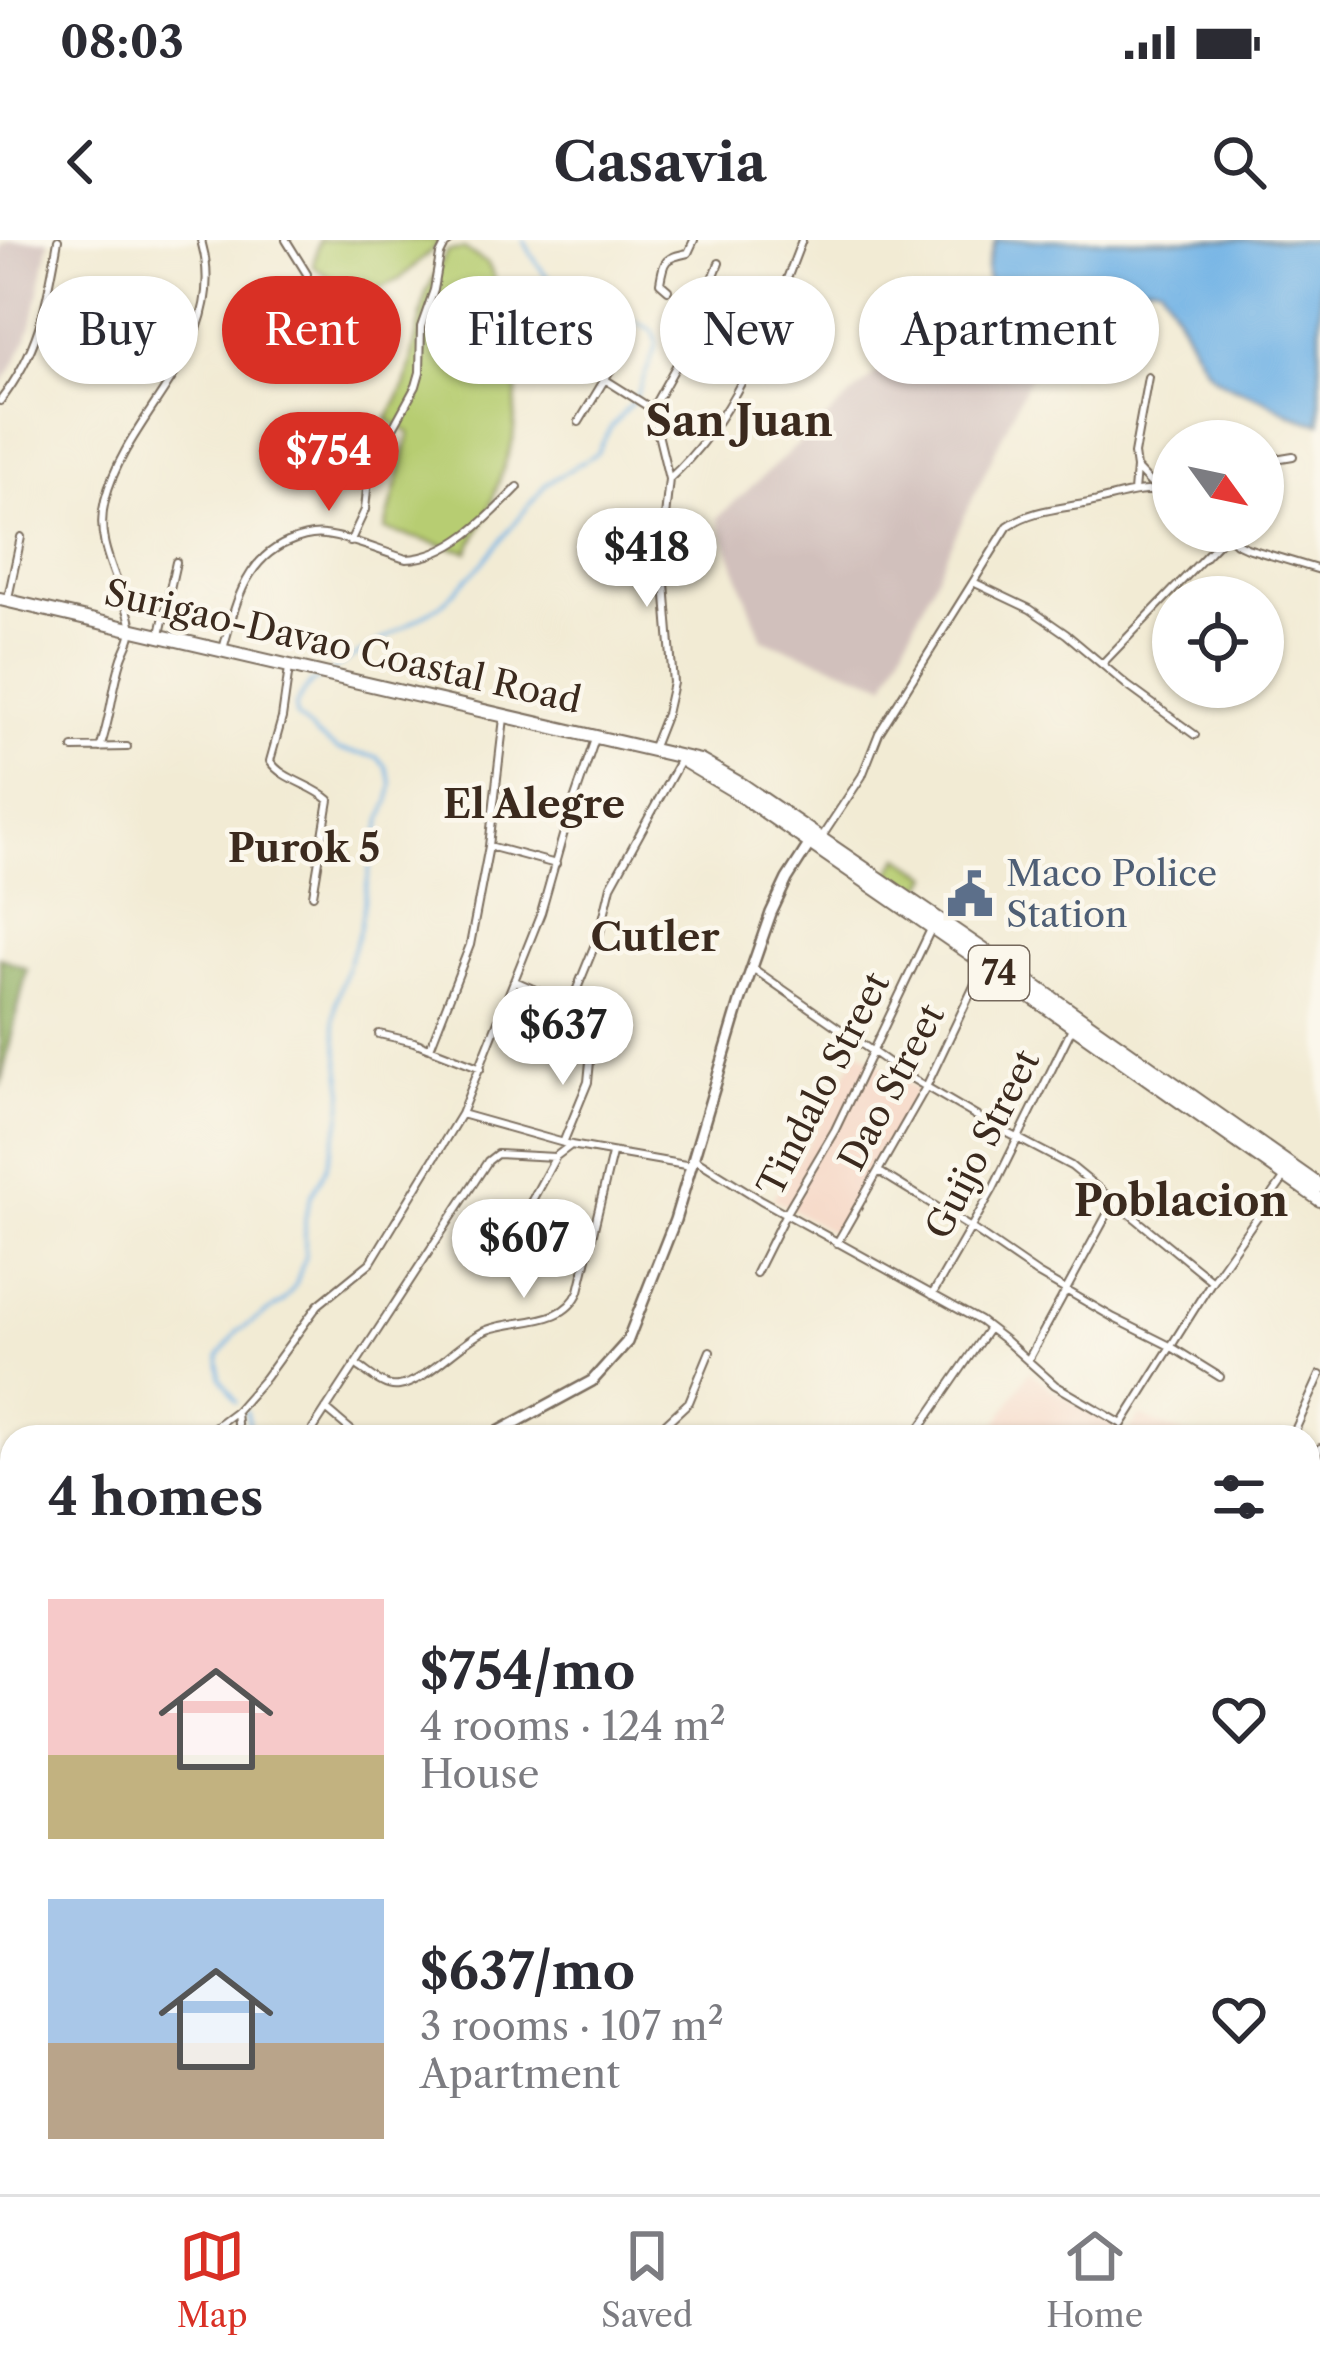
<!DOCTYPE html>
<meta charset="utf-8">
<style>
:root{--surface:#fff;--page:#f2f2f3;--text:#2b2b33;--muted:#7c7c81;--line:#e1e1e2;--accent:#d93025}
body{margin:0;font-family:"Libre Caslon Text",serif;background:var(--page);color:var(--text);height:100vh;display:flex;flex-direction:column;font-size:45px;white-space:nowrap}
*{box-sizing:border-box;margin:0}
p{font-size:39px;color:var(--muted)}
.icon{flex:none;width:66px;height:66px;fill:none;stroke:currentColor;stroke-width:2;stroke-linecap:round;stroke-linejoin:round}
.map{position:relative;flex:1;overflow:hidden}
.details{position:absolute;left:0px;top:1185px;width:1320px;height:771px;display:flex;flex-direction:column;background:var(--surface);border-radius:36px 36px 0 0;box-shadow:0 3px 9px #0004}
.details>*{flex:none}
.banner{position:absolute;left:36px;top:36px;width:1248px;height:108px;display:flex;gap:24px}
.needle{width:78px;rotate:123deg}
.tools{position:absolute;left:1152px;top:180px;display:grid;gap:24px}
.tools a{display:grid;place-items:center;width:132px;height:132px;border-radius:50%;background:var(--surface);box-shadow:0 3px 9px #0004;font-size:60px}
.price{position:absolute;translate:-50% -102px;padding:0 27px;border-radius:42px;background:#fff;color:#222;font-size:39px;line-height:78px;filter:drop-shadow(0 3px 6px #0008)}
.price::after{content:'';position:absolute;left:50%;top:72px;width:36px;height:27px;margin-left:-18px;background:inherit;clip-path:polygon(0 0,100% 0,50% 100%)}
.price.on{background:var(--accent);color:#fff}
ul{padding:0;list-style:none}
li{display:flex;align-items:center;gap:36px;height:300px;padding:0 48px}
li span{display:grid;place-items:center;flex:none;width:336px;height:240px;border-radius:0px;color:#555}
li>.icon{margin-inline-start:auto}
span .icon{width:144px;height:144px;fill:#fffc;stroke-width:1}
li b{font-size:51px}
h2{display:flex;justify-content:space-between;align-items:center;height:144px;padding:0 48px;font-size:51px}
.tag{padding:0 42px;border-radius:54px;background:var(--surface);box-shadow:0 3px 9px #0004;font-size:42px;line-height:108px}
.tag.on{background:var(--accent);color:#fff}
.status{display:flex;justify-content:space-between;align-items:center;height:84px;padding:0 60px;background:var(--surface);direction:ltr}
.status svg{height:33px;fill:currentColor}
header{display:flex;justify-content:space-between;align-items:center;height:156px;padding:0 48px;background:var(--surface);font-size:54px;font-weight:700}
.dock{display:flex;justify-content:space-around;align-items:center;height:168px;border-top:3px solid var(--line);background:var(--surface);font-size:33px;color:var(--muted)}
.dock a{display:grid;justify-items:center;gap:6px}
.dock .on{color:var(--accent)}
.map>svg:first-child{display:block}
.built{fill:#f5d3c1}
.industrial{fill:#d1c0bc}
.green{fill:#b7cd72;stroke:#797c48;stroke-width:3}
.forest{fill:#91b064;stroke:#666d41;stroke-width:3}
.water{fill:#71b2e5;stroke:#566e82;stroke-width:3}
.lines{fill:none;stroke-linecap:round;stroke-linejoin:round}
.stream{stroke:#71b2e5;stroke-width:3}
.street-casing{stroke:#7b6e5e;stroke-width:10}
.secondary-casing{stroke:#7b6e5e;stroke-width:14}
.highway-casing{stroke:#7b6e5e;stroke-width:16}
.street{stroke:#fff;stroke-width:6}
.secondary{stroke:#fff;stroke-width:9}
.highway{stroke:#fff;stroke-width:12}
.labels{text-anchor:middle;stroke-width:9;stroke-linejoin:round;paint-order:stroke}
.shield{fill:#fbf7ec;stroke:#75685c;stroke-width:3}
.shield-label{font-size:33px;font-weight:bold;fill:#3b2a1e}
.street-label{font-size:36px;fill:#3b2a1e;stroke:#fbf7ec}
.service-label{font-size:36px;fill:#4e5e75;stroke:#fbf7ec;text-anchor:start}
.neighbourhood-label{font-size:39px;font-weight:bold;fill:#3b2a1e;stroke:#fbf7ec}
.quarter-label{font-size:42px;font-weight:bold;fill:#3b2a1e;stroke:#fbf7ec}
</style>
<div class="status"><b>08:03</b><svg viewBox="0 0 49 12"><path d="M0 12V9h3v3zM5 12V6h3v6zM10 12V3h3v9zM15 12V0h3v12zM26 1h20v11H26zM47 4h2v5h-2z"/></svg></div>
<header><svg class="icon" aria-label="back" viewBox="0 0 24 24"><path d="M15 5l-7 7 7 7"/></svg>Casavia<svg class="icon" aria-label="search" viewBox="0 0 24 24"><circle cx="10" cy="10" r="6"/><path d="M15 15l6 6"/></svg></header>
<div class="map">
<svg width="1320" height="1954" viewBox="0 0 1320 1954">
<rect width="100%" height="100%" fill="#fbf7ec"/>
<filter id="ink" filterUnits="userSpaceOnUse"><feTurbulence type="fractalNoise" baseFrequency=".00833" numOctaves="2"/><feDisplacementMap in="SourceGraphic" scale="24" xChannelSelector="R" yChannelSelector="G"/><feConvolveMatrix kernelMatrix="1 2 1 2 8 2 1 2 1" color-interpolation-filters="sRGB"/></filter>
<filter id="wash" filterUnits="userSpaceOnUse"><feTurbulence type="fractalNoise" baseFrequency=".004" numOctaves="4" result="noise"/><feDisplacementMap in="SourceGraphic" scale="48" xChannelSelector="R" yChannelSelector="G"/><feGaussianBlur stdDeviation="2.7" result="paint"/><feColorMatrix in="noise" values="0 0 0 0 0 0 0 0 0 0 0 0 0 0 0 0 0 1.4 0 .05"/><feComposite in="paint" operator="in"/></filter>
<g filter="url(#wash)">
<rect width="100%" height="100%" fill="#f2ebd4"/>
<path class="built" d="M858,810L918,850L836,995L773,958L820,884Z
M1029,1131L1052,1149L1128,1192L1140,1176L1191,1197H989Z"/>
<path class="industrial" d="M9,0H49L34,76L26,101L11,130L0,146V7Z
M961,56L1045,104L886,444L762,399L717,278Z"/>
<path class="green" d="M319,0H443L400,39L360,57L313,26Z
M464,9L488,24L508,68L517,153L513,200L488,273L468,312L385,290L410,193L387,180L406,144L426,53L447,11Z
M900,617L930,636L919,653L889,634Z"/>
<path class="forest" d="M0,717L27,729L0,847Z
M1320,1802V1954H1277L1280,1944H1308V1814Z
M56,1944H146L143,1954H58Z
M448,1944H503L507,1954H451Z
M582,1944H781L780,1954H586Z"/>
<path class="water" d="M996,0H1320V183C1296,180 1282,168 1261,158C1241,149 1219,145 1205,127C1195,113 1167,50 1160,46C1149,41 1134,48 1125,53C1090,62 1022,90 996,55C990,48 986,37 987,28C988,19 993,9 996,0Z"/>
<g class="lines">
<path class="stream" d="M332,430L442,364L482,324L546,244L597,213L611,187L632,163L640,148L657,104L654,92C633,76 606,73 582,63C555,52 536,25 524,0
M237,1162L220,1138L219,1116L237,1092L284,1061L296,1044L305,1017V978L311,956L326,929L340,883L344,853L334,779L336,761L360,688L370,626L382,579L390,559L392,544L386,526L377,517L338,510L317,496L296,476L295,467L299,459L311,443L319,439
M246,1172L253,1197
M0,1540L12,1535"/>
</g>
</g>
<g filter="url(#ink)">
<g class="lines">
<defs>
<path id="street" d="M286,0L307,34
M719,23L685,110L652,169L669,239C738,176 769,85 802,0
M668,50L660,43C664,19 665,18 688,13L694,0
M563,90L605,105L617,119L579,182
M1148,137L1134,214L1136,228L1157,250
M606,140L652,169
M0,161C40,110 47,62 58,0
M1263,221L1293,216
M1134,252L1136,228
M1223,291L1236,303L1247,308L1320,330
M350,302L365,270L368,239L372,226L416,146L420,132L421,87L434,50L440,15L445,5L452,0
M604,308L662,306
M973,342L1030,369L1066,394L1128,446L1195,495
M8,358L21,297
M160,394L176,322
M223,409C235,367 244,320 288,302C300,297 312,293 325,295C351,298 380,311 406,319C450,318 489,277 518,247
M1102,424L1226,295
M289,428L282,478L270,521C282,540 312,544 329,560L313,655
M504,478L489,606L556,624
M653,507L666,474L673,443L662,306L669,239
M73,508L127,507
M100,508C111,478 112,448 122,418C126,407 134,395 131,384C122,341 93,306 105,260C128,169 232,106 201,0
M821,598L862,536L879,493L1008,286C1033,269 1060,269 1089,263C1118,257 1143,246 1173,253
M751,727L906,835L983,880L1071,926L1212,1041
M515,741L567,764L572,761L600,692L611,646L681,519
M379,794L414,802L481,828
M430,808L470,705L489,606
M461,874L571,905L691,926
M563,903L588,842L592,801
M695,919L761,960L980,1081L1006,1101L1055,1145L1122,1184L1212,1041L1285,937
M878,931L971,988L1038,1034L1114,1078L1170,1106L1220,1137
M837,1003L926,847L984,725
M494,1030L555,918
M756,1033L786,973L835,890L932,687
M932,1055L993,949L1073,786
M1028,1120L1115,960
M358,1126C369,1133 385,1149 399,1146C426,1142 460,1101 487,1090C518,1078 564,1087 579,1051L612,914
M326,1169L359,1197
M236,1171L238,1197
M201,1197L236,1171L265,1138L318,1065L371,1022L461,874L541,673L568,578L595,499
M308,1197L488,921L497,914L555,917L571,905
M657,1197L663,1186L689,1162L710,1111
M914,1197L989,1088
M1292,1197L1320,1135
M1315,1216L1320,1208
M0,1321L12,1339
M0,1386L12,1404
M0,1441L12,1448
M0,1459L12,1453
M1308,1497H1320
M0,1553L12,1547
M1308,1650L1320,1641
M0,1690C9,1707 3,1728 0,1746
M1308,1904L1320,1914
M1006,1954L1016,1944"/>
<path id="secondary" d="M489,1197L592,1141L627,1102L675,980L740,762L771,673L787,639L812,600
M274,1954L279,1944"/>
<path id="highway" d="M0,359L700,521L744,546L991,715L1320,946
M684,521L736,552L985,724L1320,960"/>
</defs>
<use href="#street" class="street-casing"/>
<use href="#secondary" class="secondary-casing"/>
<use href="#highway" class="highway-casing"/>
<use href="#street" class="street"/>
<use href="#secondary" class="secondary"/>
<use href="#highway" class="highway"/>
</g>
</g>
<defs>
<symbol id="civic-bare" viewBox="-9 -9 18 18"><path d="M-.6-6.5H3V-4.5H.6V-3L4-1V1h2V6H-6V1h2V-1L-.6-3ZM-1.2 2.5V6h2.4V2.5Z" fill="#5c6f8a" stroke="#fbf7ec" stroke-width="2.5" paint-order="stroke"/></symbol>
</defs>
<g fill-rule="evenodd">
<use href="#civic-bare" x="937" y="621" width="66" height="66"/>
</g>
<g class="labels">
<rect class="shield" x="969" y="706" width="60" height="54" rx="9"/>
<g class="shield-label">
<text x="999" y="745">74</text>
</g>
<g class="street-label">
<text transform="translate(343 406) rotate(13)" y="13">Surigao-Davao Coastal Road</text>
<text transform="translate(823 844) rotate(-63)" y="13">Tindalo Street</text>
<text transform="translate(891 847) rotate(-62)" y="13">Dao Street</text>
<text transform="translate(982 904) rotate(-63)" y="13">Guijo Street</text>
</g>
<g class="service-label">
<text x="1006" y="646">Maco Police<tspan x="1006" dy="41">Station</tspan></text>
</g>
<g class="neighbourhood-label">
<text x="534" y="578">El Alegre</text>
<text x="304" y="622">Purok 5</text>
<text x="655" y="711">Cutler</text>
</g>
<g class="quarter-label">
<text x="739" y="196">San Juan</text>
<text x="1181" y="976">Poblacion</text>
</g>
</g>
</svg>
<div class="tools">
<a><svg class="needle" viewBox="-14 -14 28 28"><path d="M0-13l5 13h-10z" fill="#e53935"/><path d="M0 13l5-13h-10z" fill="#7c7c81"/></svg></a>
<a><svg class="icon" aria-label="locate" viewBox="0 0 24 24"><circle cx="12" cy="12" r="6"/><path d="M12 2v4M12 18v4M2 12h4M18 12h4"/></svg></a>
</div>
<b class="price on" style="left:329px;top:274px">$754</b>
<b class="price" style="left:647px;top:370px">$418</b>
<b class="price" style="left:563px;top:848px">$637</b>
<b class="price" style="left:524px;top:1061px">$607</b>
<div class="banner">
<a class="tag">Buy</a>
<a class="tag on">Rent</a>
<a class="tag">Filters</a>
<a class="tag">New</a>
<a class="tag">Apartment</a>
</div>
<section class="details">
<h2>4 homes<svg class="icon" aria-label="filters" viewBox="0 0 24 24"><path d="M4 7h16M4 17h16"/><circle cx="9" cy="7" r="2"/><circle cx="15" cy="17" r="2"/></svg></h2>
<ul>
<li><span style="background:linear-gradient(#f6c9c9 65%,#c2b280 0)"><svg class="icon" aria-label="home" viewBox="0 0 24 24"><path d="M3 11l9-7 9 7M6 9v11h12V9"/></svg></span><div><b>$754/mo</b><p>4 rooms · 124 m²</p><p>House</p></div><svg class="icon" aria-label="heart" viewBox="0 0 24 24"><path d="M12 20l-8-8c-3-5 5-10 8-4 3-6 11-1 8 4z"/></svg></li>
<li><span style="background:linear-gradient(#a9c7e8 60%,#b9a48a 0)"><svg class="icon" aria-label="home" viewBox="0 0 24 24"><path d="M3 11l9-7 9 7M6 9v11h12V9"/></svg></span><div><b>$637/mo</b><p>3 rooms · 107 m²</p><p>Apartment</p></div><svg class="icon" aria-label="heart" viewBox="0 0 24 24"><path d="M12 20l-8-8c-3-5 5-10 8-4 3-6 11-1 8 4z"/></svg></li>
</ul>
</section>
</div>
<nav class="dock">
<a class="on"><svg class="icon" aria-label="map" viewBox="0 0 24 24"><path d="M3 6l6-2 6 2 6-2v14l-6 2-6-2-6 2zM9 4v14M15 6v14"/></svg>Map</a>
<a><svg class="icon" aria-label="saved" viewBox="0 0 24 24"><path d="M7 4h10v16l-5-4-5 4z"/></svg>Saved</a>
<a><svg class="icon" aria-label="home" viewBox="0 0 24 24"><path d="M3 11l9-7 9 7M6 9v11h12V9"/></svg>Home</a>
</nav>
